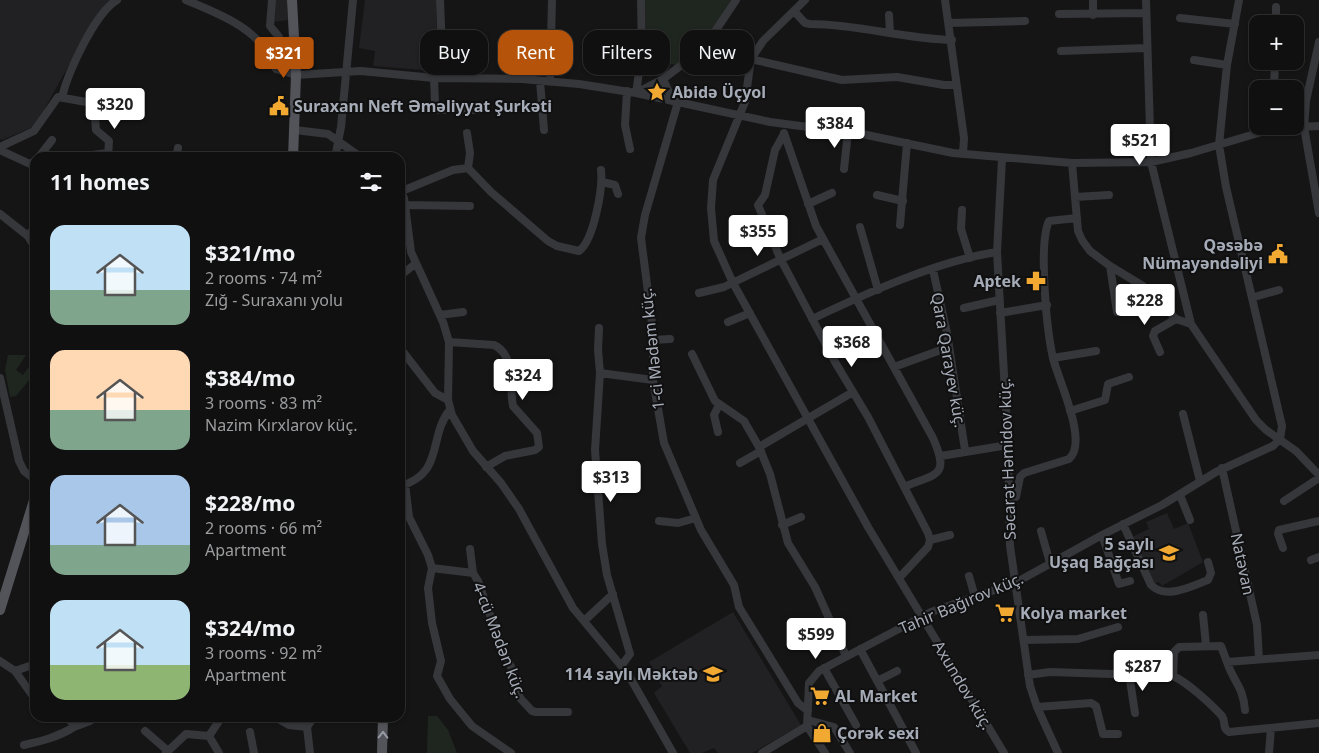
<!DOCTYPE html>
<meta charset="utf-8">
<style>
:root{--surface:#101010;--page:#1e1e1e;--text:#f1f3f6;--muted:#9c9d9f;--line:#303030;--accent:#b45309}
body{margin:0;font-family:"Noto Sans",sans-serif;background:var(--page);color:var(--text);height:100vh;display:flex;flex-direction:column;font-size:19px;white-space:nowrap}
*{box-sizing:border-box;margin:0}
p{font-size:16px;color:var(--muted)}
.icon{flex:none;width:28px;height:28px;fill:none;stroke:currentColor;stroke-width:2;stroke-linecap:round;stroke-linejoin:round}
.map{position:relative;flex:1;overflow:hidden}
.sheet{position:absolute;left:30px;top:152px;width:375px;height:570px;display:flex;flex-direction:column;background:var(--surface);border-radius:15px;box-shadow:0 1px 4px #0004,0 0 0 1px var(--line)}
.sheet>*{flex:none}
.top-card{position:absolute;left:420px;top:30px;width:475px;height:45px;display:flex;gap:10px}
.fabs{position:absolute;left:1249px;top:15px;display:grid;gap:10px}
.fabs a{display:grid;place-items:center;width:55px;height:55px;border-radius:10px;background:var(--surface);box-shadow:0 1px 4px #0004,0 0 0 1px var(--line);font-size:25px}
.price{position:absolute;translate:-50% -42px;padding:0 11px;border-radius:5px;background:#fff;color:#222;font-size:16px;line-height:32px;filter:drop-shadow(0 1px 2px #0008)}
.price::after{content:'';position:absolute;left:50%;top:30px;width:15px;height:11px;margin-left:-8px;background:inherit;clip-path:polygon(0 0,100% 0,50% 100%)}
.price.current{background:var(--accent);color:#fff}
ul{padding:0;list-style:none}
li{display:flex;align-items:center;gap:15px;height:125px;padding:0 20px}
li span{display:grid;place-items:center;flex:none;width:140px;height:100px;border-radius:15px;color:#555}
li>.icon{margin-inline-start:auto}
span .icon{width:60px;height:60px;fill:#fffc;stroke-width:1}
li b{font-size:21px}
h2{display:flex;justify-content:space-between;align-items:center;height:60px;padding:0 20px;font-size:21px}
.pill{padding:0 18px;border-radius:15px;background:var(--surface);box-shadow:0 1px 4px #0004,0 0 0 1px var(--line);font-size:18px;line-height:45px}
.pill.current{background:var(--accent);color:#fff}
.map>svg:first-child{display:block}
.built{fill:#212123}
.green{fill:#1f261f}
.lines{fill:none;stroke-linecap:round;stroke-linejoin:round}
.minor{stroke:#36373b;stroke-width:8}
.major{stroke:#52545a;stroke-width:10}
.oneway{stroke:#959aa4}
.labels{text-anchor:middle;stroke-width:4;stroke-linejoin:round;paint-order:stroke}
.poi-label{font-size:16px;font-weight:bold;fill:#a6acb7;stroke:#101011;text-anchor:start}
.street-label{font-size:16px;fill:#a6acb7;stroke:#101011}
</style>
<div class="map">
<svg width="1319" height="753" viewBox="0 0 1319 753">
<rect width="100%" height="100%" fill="#151516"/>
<path class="built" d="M0,0H112L108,2L65,72L35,126L2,140L0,139Z
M275,0H287L288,20L273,22Z
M365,0H436L438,71L373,66L375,51L359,48Z
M1167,513L1174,529L1188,523L1203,562L1162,586L1159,582L1153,584L1134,544V536L1149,529L1146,522Z
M733,612L801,725L752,753H718L714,748L702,753H690L654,693L662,686L649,662Z"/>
<path class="green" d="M645,0H731L705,41L678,65L659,63L647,55Z
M661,84L666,97L646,92Z
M8,355H26L16,370L23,375L30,365L35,368V373L16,396L10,397L5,370Z
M428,716H437L448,730L457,753H427Z"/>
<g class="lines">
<path class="minor" d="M186,0C212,11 244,23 263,46C269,53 271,62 276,69L296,75L361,71L434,78L522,79L579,84L636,93L663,79L691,58L714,33L736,0
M272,0L270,26L279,37L273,65
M440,0L443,78
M641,0L642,51L636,93L770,122L862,134L953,153L1072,163L1151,162L1191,153L1275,128L1319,126
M805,0L763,41L751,59L745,102L713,180L711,208L714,241L733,283L868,527L1004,753
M945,0L964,138L963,154
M1146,0L1151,162L1191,324
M1239,0L1227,65L1219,145L1226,187L1282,426L1280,439
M794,11L805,23L810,24C858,24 904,39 952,40
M1059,14L1146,13
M889,15L890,33
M1093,15V0
M1180,18L1235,24
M949,23L1025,21
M1276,24V7
M1319,42L1306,101L1304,127L1319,213
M1061,51L1146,48
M751,59L842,80L897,77L944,85H956
M1194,60L1227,65
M434,78L435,103L438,110H480
M663,79L673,101
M540,81L544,130
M550,82L552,0
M1274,89L1275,61
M627,91L625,125L630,149
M62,97C68,72 95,13 117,0
M678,102L645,215L641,238L653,331V380L664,443L701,530L734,585L739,607L798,703L808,711
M94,105L96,130L109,141L108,158
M295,130L328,134L362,158
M784,133L816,226L933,438C950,477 937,473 904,487
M784,134L775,150L765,195L758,205L780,258L835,362L868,417L928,533L930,540L928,547L899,578
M0,147L34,131L58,97L109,106
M0,150L30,164L35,161
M38,158L52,140
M88,158L92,155L108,153
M176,158L178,148
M335,158L341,127L353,0
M1002,159L997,252L1008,445L1010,546L1030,686L1037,707L1058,753
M1072,163L1078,231L1082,240L1090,251L1110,266L1143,286L1176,319L1191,324L1256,420L1266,430L1296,451L1319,475
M468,168L491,192L548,241L557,246L579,251C594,240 603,188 601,170
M844,169L848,132
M602,182L615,185L618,194
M400,189L404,198L411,252L443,322L449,342L448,400L452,415L473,451L501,483L519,509L573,608L628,674L673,753
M402,191L453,170L468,168L470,153L467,133
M877,195L903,201
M1075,197L1109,195
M808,204L832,193
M405,205L470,206
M962,210L961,229L970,258
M0,214L28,236L35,248
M900,225L907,143
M860,227L878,290
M28,236L35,227
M1110,266L1117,312
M933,270L947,333L965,450
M400,276L415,264
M699,293L724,287L823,239
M1254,297L1279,290
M964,308L999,300
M1000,313L1047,305
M440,315L463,312
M812,319C867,293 937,261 997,252
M728,322L750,313
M599,328L598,350L600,373L595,450L602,544L607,575L630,654L622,665
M653,340L670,339
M449,342L494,345C516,355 509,388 513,406L537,433L539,447L535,450L505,456L486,467
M400,348L435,393L448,400
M1160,352L1153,336L1155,331L1176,319
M692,354L715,401L744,421L759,447L770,474L788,543L815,587L846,656
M1053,358L1096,351
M894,367L949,347
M600,373L653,380
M0,378L19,461L24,471L35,480
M1070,411L1105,400L1108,384L1129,377
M1183,414L1200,481
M718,432L714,415L719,405
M759,447L853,392
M941,456L1008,445
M740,463L761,451
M1222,468L1257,625L1259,659
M405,484L409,517L428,555L432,568L428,588L432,623L441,661L437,676L450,699L472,726L511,753
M400,486C445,474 428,435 450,410
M1180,495L1190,520
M1009,499L1016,497L1020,477L1024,473L1069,459C1089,442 1058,380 1053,358C1047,332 1038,244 1049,221L1077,218
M1284,501L1319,478
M659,521L678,523L696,518
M1123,524L1151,585C1166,600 1192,586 1208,580L1211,573L1208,562
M782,525L801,517
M1041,531L1050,563
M1102,535L1119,584L1130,581
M930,540L950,535
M1283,548L1278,534L1279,530L1319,521
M470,549L473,573
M1311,560L1319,557
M432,568L473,573L478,581L500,643L512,669L520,698L532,711L536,712H568
M969,576L975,597
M1203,615L1206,645
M584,621L613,594
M1024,640L1078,639L1118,627
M860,649L916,753
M0,661L15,671L35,699
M1227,662C1234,683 1243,686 1245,710
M824,668L856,725
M15,671L35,664
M1129,674L1135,713
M1028,675L1050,672L1173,676C1187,682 1211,704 1222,716C1226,722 1222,729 1229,732L1319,723
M1173,676L1174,652L1179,647L1221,646L1227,662L1319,655
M877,681L897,671
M1037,707L1091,703L1096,706L1103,734H1118
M277,718L289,725L307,727
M808,720L834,727L850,753
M807,726L825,753
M74,727L90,721
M145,731L168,751
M250,732L254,753
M24,745C42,741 58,737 74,727L69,718
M166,753L186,734L209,736
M219,753L209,736L221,718
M310,753L307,727L313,718
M762,753L807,726L809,683L819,671L931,612L1015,583L1102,535L1162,505L1216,472L1273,446L1280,439
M1269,753L1271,728"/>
<path class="major" d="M292,0L296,75L293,158
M0,610L35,497
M382,753L383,718"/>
</g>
<defs><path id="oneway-chevron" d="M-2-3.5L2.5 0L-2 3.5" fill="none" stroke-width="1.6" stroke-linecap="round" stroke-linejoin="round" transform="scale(1.25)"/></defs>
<use class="oneway" href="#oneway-chevron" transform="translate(383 735) rotate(-89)"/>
<defs>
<symbol id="sight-bare" viewBox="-9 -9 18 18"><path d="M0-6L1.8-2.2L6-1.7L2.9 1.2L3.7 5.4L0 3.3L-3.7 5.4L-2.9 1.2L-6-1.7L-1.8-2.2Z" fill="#f1a932" stroke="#101011" stroke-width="2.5" paint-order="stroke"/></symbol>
<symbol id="civic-bare" viewBox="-9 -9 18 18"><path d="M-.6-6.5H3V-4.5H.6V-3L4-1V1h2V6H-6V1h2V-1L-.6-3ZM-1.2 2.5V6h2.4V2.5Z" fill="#f1a932" stroke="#101011" stroke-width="2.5" paint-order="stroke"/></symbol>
<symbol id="pharmacy-bare" viewBox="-9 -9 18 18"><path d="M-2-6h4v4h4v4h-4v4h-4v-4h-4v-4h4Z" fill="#f1a932" stroke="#101011" stroke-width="2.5" paint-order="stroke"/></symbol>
<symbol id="school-bare" viewBox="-9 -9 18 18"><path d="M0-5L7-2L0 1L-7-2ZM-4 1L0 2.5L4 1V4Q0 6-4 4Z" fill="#f1a932" stroke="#101011" stroke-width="2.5" paint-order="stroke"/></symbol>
<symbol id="supermarket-bare" viewBox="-9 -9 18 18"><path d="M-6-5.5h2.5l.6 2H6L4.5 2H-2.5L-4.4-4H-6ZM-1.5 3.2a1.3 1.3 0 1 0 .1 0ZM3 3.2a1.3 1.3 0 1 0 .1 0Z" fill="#f1a932" stroke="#101011" stroke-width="2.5" paint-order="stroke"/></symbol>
<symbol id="shop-bare" viewBox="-9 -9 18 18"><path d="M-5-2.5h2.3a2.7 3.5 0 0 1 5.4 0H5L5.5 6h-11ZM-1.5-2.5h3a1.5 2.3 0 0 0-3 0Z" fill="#f1a932" stroke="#101011" stroke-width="2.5" paint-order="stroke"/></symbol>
</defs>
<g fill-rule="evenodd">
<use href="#sight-bare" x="643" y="78" width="28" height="28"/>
<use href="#civic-bare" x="265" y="92" width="28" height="28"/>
<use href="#civic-bare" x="1264" y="240" width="28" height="28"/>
<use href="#pharmacy-bare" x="1022" y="267" width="28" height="28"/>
<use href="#school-bare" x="1155" y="539" width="28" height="28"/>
<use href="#supermarket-bare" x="991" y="599" width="28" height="28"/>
<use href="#school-bare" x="699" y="660" width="28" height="28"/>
<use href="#supermarket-bare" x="806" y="682" width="28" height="28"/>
<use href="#shop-bare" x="808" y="719" width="28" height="28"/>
</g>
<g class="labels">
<g class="poi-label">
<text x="672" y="98">Abidə Üçyol</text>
<text x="294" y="112">Suraxanı Neft Əməliyyat Şurkəti</text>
<text x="1263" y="251" text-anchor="end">Qəsəbə<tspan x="1263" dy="18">Nümayəndəliyi</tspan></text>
<text x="1021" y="287" text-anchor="end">Aptek</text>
<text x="1154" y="550" text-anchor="end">5 saylı<tspan x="1154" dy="18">Uşaq Bağçası</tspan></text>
<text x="1020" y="619">Kolya market</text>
<text x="698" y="680" text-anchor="end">114 saylı Məktəb</text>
<text x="835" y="702">AL Market</text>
<text x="837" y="739">Çorək sexi</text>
</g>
<g class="street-label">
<text transform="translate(652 349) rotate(-96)" y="6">1-ci Mədəm küç.</text>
<text transform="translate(949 360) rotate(80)" y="6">Qara Qarayev küç.</text>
<text transform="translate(1007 459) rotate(-92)" y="6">Səcarət Həmidov küç.</text>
<text transform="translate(1243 564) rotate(78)" y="6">Natəvan</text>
<text transform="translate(961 603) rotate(-23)" y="6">Tahir Bağırov küç.</text>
<text transform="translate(500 640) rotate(69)" y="6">4-cü Mədən küç.</text>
<text transform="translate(963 685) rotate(59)" y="6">Axundov küç.</text>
</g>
</g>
</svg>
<div class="fabs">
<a>+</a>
<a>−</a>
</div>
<b class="price current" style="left:284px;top:79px">$321</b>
<b class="price" style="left:115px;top:130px">$320</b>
<b class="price" style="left:835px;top:149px">$384</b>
<b class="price" style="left:1140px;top:166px">$521</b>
<b class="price" style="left:758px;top:257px">$355</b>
<b class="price" style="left:1145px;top:326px">$228</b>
<b class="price" style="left:852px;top:368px">$368</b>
<b class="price" style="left:523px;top:401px">$324</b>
<b class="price" style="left:611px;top:503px">$313</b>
<b class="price" style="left:816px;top:660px">$599</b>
<b class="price" style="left:1143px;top:692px">$287</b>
<div class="top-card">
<a class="pill">Buy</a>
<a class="pill current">Rent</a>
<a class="pill">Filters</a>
<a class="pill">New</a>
</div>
<section class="sheet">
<h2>11 homes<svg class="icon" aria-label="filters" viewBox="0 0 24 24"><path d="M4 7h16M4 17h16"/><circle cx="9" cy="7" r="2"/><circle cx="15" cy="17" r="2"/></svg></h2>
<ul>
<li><span style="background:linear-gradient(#bfe0f5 65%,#7fa58c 0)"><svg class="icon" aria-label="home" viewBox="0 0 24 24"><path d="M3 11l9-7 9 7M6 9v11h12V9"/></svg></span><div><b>$321/mo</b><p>2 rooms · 74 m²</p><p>Zığ - Suraxanı yolu</p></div></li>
<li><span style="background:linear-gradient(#ffd9b3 60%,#7fa58c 0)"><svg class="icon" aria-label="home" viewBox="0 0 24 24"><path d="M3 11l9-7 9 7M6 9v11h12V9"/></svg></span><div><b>$384/mo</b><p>3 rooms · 83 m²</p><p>Nazim Kırxlarov küç.</p></div></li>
<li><span style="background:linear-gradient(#a9c7e8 70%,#7fa58c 0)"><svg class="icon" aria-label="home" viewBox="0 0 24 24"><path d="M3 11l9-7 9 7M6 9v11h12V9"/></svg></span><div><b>$228/mo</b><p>2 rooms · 66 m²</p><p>Apartment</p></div></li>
<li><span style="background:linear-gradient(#bfe0f5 65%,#8fb573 0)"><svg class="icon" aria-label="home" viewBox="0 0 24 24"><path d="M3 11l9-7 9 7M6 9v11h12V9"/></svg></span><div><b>$324/mo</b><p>3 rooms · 92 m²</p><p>Apartment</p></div></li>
</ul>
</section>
</div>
